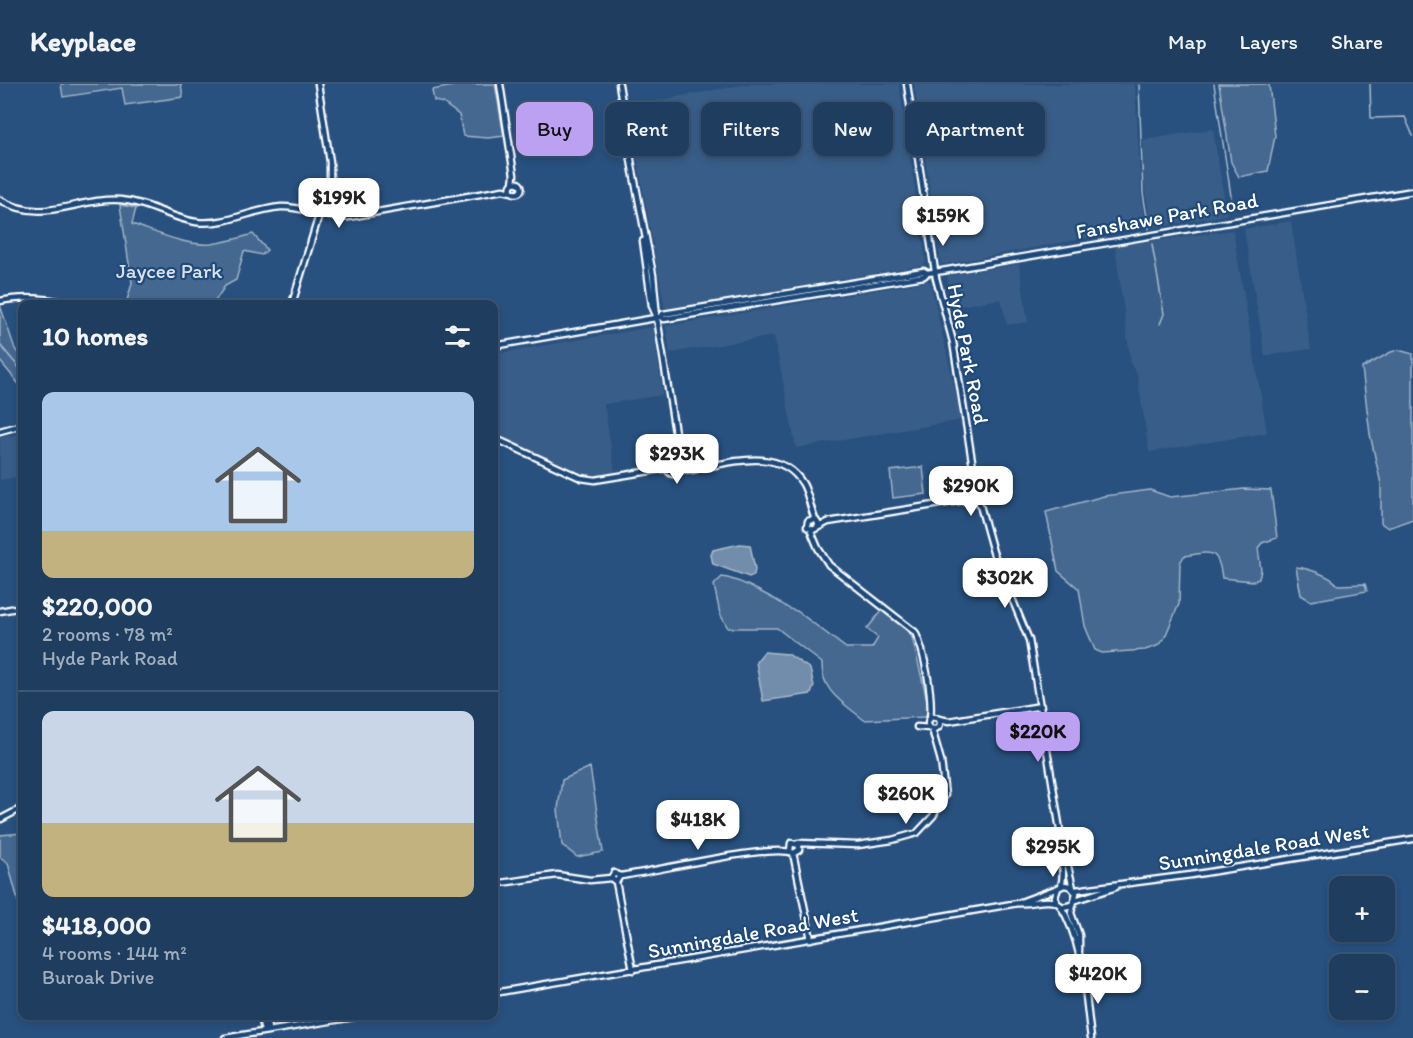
<!DOCTYPE html>
<meta charset="utf-8">
<style>
:root{--surface:#1e3d5f;--page:#264465;--text:#f1f3f6;--muted:#a1aebd;--line:#3c5674;--accent:#bca0f2}
body{margin:0;font-family:Itim,sans-serif;background:var(--page);color:var(--text);height:100vh;display:flex;flex-direction:column;font-size:22px;white-space:nowrap}
*{box-sizing:border-box;margin:0}
p{font-size:20px;color:var(--muted)}
.icon{flex:none;width:33px;height:33px;fill:none;stroke:currentColor;stroke-width:2;stroke-linecap:round;stroke-linejoin:round}
.map{position:relative;flex:1;overflow:hidden}
.sheet{position:absolute;left:18px;top:216px;width:480px;height:720px;display:flex;flex-direction:column;background:var(--surface);border-radius:12px;box-shadow:0 3px 9px #0003,0 0 0 2px var(--line)}
.sheet>*{flex:none}
.hud{position:absolute;left:516px;top:18px;width:570px;height:54px;display:flex;gap:12px}
.fabs{position:absolute;left:1329px;top:792px;display:grid;gap:12px}
.fabs a{display:grid;place-items:center;width:66px;height:66px;border-radius:12px;background:var(--surface);box-shadow:0 3px 9px #0003,0 0 0 2px var(--line);font-size:30px}
.price{position:absolute;translate:-50% -51px;padding:0 14px;border-radius:12px;background:#fff;color:#222;font-size:20px;line-height:39px;filter:drop-shadow(0 2px 3px #0008)}
.price::after{content:'';position:absolute;left:50%;top:36px;width:18px;height:14px;margin-left:-9px;background:inherit;clip-path:polygon(0 0,100% 0,50% 100%)}
.price.active{background:var(--accent);color:#111}
ul{padding:0;list-style:none}
li{display:grid;align-content:center;gap:12px;height:318px;padding:0 24px}
li+li{border-top:2px solid var(--line)}
li span{display:grid;place-items:center;height:186px;border-radius:12px;color:#555}
li>.icon{margin-inline-start:auto}
span .icon{width:108px;height:108px;fill:#fffc;stroke-width:1}
li b{font-size:26px}
h2{display:flex;justify-content:space-between;align-items:center;height:72px;padding:0 24px;font-size:26px}
.chip{padding:0 21px;border-radius:12px;background:var(--surface);box-shadow:0 3px 9px #0003,0 0 0 2px var(--line);font-size:21px;line-height:54px}
.chip.active{background:var(--accent);color:#111}
header{display:flex;align-items:center;gap:36px;box-sizing:border-box;height:84px;padding:0 30px;background:var(--surface);border-bottom:2px solid var(--line)}
header strong{font-size:28px}
nav{display:flex;gap:33px;margin-inline-start:auto;font-size:21px}
.map>svg:first-child{display:block}
.built{fill:#375d88}
.green{fill:#446890;stroke:#a2b4c8;stroke-width:1.5}
.water{fill:#718dab;stroke:#aabbcd;stroke-width:1.5}
.lines{fill:none;stroke-linecap:round;stroke-linejoin:round}
.stream{stroke:#aabbcd;stroke-width:1.5}
.secondary-casing{stroke:#fff;stroke-width:9}
.secondary{stroke:#1f4a7a;stroke-width:4.5}
.labels{text-anchor:middle;stroke-width:4.5;stroke-linejoin:round;paint-order:stroke}
.street-label{font-size:21px;fill:#fff;stroke:#1f4a7a}
.park-label{font-size:21px;fill:#dae1e9;stroke:#1f4a7a}
</style>
<header>
<strong>Keyplace</strong>
<nav><a>Map</a><a>Layers</a><a>Share</a></nav>
</header>
<div class="map">
<svg width="1413" height="954" viewBox="0 0 1413 954">
<rect width="100%" height="100%" fill="#28517f"/>
<filter id="ink" filterUnits="userSpaceOnUse"><feTurbulence type="fractalNoise" baseFrequency=".0167" numOctaves="2"/><feDisplacementMap in="SourceGraphic" scale="12" xChannelSelector="R" yChannelSelector="G"/><feConvolveMatrix kernelMatrix="1 2 1 2 8 2 1 2 1" color-interpolation-filters="sRGB"/></filter>
<g filter="url(#ink)">
<path class="built" d="M747,0H899L926,178L924,181L665,225L628,25L633,21Z
M914,0H1135L1141,110L1146,143L941,181Z
M1213,45L1227,131L1151,144L1144,99L1143,56Z
M1291,137L1311,265L1265,272L1244,145Z
M1233,146L1267,349L1149,368L1137,290L1131,281L1115,162Z
M1019,180L1028,238L1007,241L1001,215L953,223L947,192Z
M930,197L962,336L796,364L774,252L670,269L666,242Z
M653,243L663,311L604,320L615,388L593,391L574,388L497,350L494,330V270Z
M22,350V392L0,396V353Z"/>
<path class="green" d="M61,0H181L183,13L125,21L122,4L63,13Z
M463,0H495L504,52L488,54L463,52L459,31L443,19L434,17L432,6Z
M1219,0H1269L1275,52L1268,87L1239,93L1231,78Z
M120,121L136,124L132,140C156,148 185,162 211,160C225,158 240,154 253,150L267,166L262,171L244,167L236,196L225,202L213,220H126L132,199Z
M0,221L15,265L22,275V304L0,277Z
M1398,266L1413,270V435L1388,444L1381,439V400L1370,350L1362,284L1391,268Z
M923,383L926,410L893,414L890,387Z
M1244,405L1271,406L1277,454L1262,459L1258,464L1261,486L1259,495L1253,497L1222,494C1218,463 1211,468 1184,472L1180,479L1179,520L1164,555L1157,562L1145,566L1102,569L1095,566L1085,542L1079,505L1058,487L1046,428L1104,412L1150,406L1170,413Z
M1296,483C1308,484 1331,492 1338,501L1365,500L1367,507L1311,517L1301,511Z
M722,493C741,496 759,507 776,516C784,520 787,526 797,527L846,564H872L878,554L867,545L882,526L904,543L912,553L929,624L925,633L864,636C844,619 821,608 822,579L777,544H728L720,530L714,501Z
M590,683L603,768L577,773L562,761L558,725L562,696Z
M22,749V827L21,828L8,779L0,773V751Z"/>
<path class="water" d="M740,460L750,461L755,485L754,491L749,493L713,480L711,471L713,466Z
M764,568L788,570L810,585L814,602L811,610L763,617L756,578Z"/>
<g class="lines">
<path class="stream" d="M1139,0L1143,109L1149,145
M1214,0L1233,125
M1370,0L1371,34L1405,33L1413,52
M1152,160L1164,230L1160,240
M0,261L22,287"/>
<defs>
<path id="secondary" d="M500,0L514,91L513,99
M619,0L632,82L653,191L657,234L676,355V376
M907,0L936,194L953,258L978,414L993,468L1029,556L1061,752L1073,804
M510.5 104a5.5 5.5 0 1 1 11 0a5.5 5.5 0 1 1-11 0Z
M0,116C45,141 77,113 121,116C147,118 170,134 196,138C226,142 252,125 281,123C304,122 325,135 349,133L503,106L512,108
M643,157L652,222L656,231
M0,217C22,212 50,214 71,220
M292,220L330,95V78L318,0
M661,233L664,235L924,192L927,189
M494,262L661,233L663,230L924,187L927,189L942,187L1413,107
M0,347L22,341
M494,354L581,394L595,396L668,384
M667 383a7 7 0 1 1 14 0a7 7 0 1 1-14 0Z
M681,385L691,386C727,380 779,360 803,400C809,411 810,424 815,435
M818,443V439L815,435L808,437L807,443L813,446L828,438L978,414
M810,445L818,464L829,481L915,548C925,568 933,613 930,635
M0,527L22,523
M928 639a6 6 0 1 1 12 0a6 6 0 1 1-12 0Z
M939,635L949,637L1041,622
M917,643L930,644
M1,735L22,724
M1060,755C1059,771 1066,787 1061,802
M798,759L858,761L892,756L917,749L933,732L945,711L941,677L932,645
M793,769L811,855
M620,792C654,788 770,759 794,769L799,766V761L791,759L790,767
M616,798L611,794L614,789L620,792L616,798L633,886
M494,800L557,791L590,796L611,794
M1075,806L1191,791L1413,755
M1076,816L1116,803
M1018,819C1031,821 1043,814 1056,818
M1060,821C1084,859 1085,911 1091,954
M1072,821L1063,823L1057,819L1055,813L1058,804L1064,801L1070,802L1076,809L1071,829L1079,851V867
M494,909L1018,819L1058,804
M261,932L264,947
M266,932L268,946
M225,954L360,932"/>
</defs>
<use href="#secondary" class="secondary-casing"/>
<use href="#secondary" class="secondary"/>
</g>
</g>
<g class="labels">
<g class="street-label">
<text transform="translate(1167 132) rotate(-10)" y="7">Fanshawe Park Road</text>
<text transform="translate(968 270) rotate(79)" y="7">Hyde Park Road</text>
<text transform="translate(1264 763) rotate(-9)" y="7">Sunningdale Road West</text>
<text transform="translate(753 849) rotate(-10)" y="7">Sunningdale Road West</text>
</g>
<g class="park-label">
<text x="169" y="194">Jaycee Park</text>
</g>
</g>
</svg>
<div class="fabs">
<a>+</a>
<a>−</a>
</div>
<b class="price" style="left:339px;top:145px">$199K</b>
<b class="price" style="left:943px;top:163px">$159K</b>
<b class="price" style="left:677px;top:401px">$293K</b>
<b class="price" style="left:971px;top:433px">$290K</b>
<b class="price" style="left:1005px;top:525px">$302K</b>
<b class="price active" style="left:1038px;top:679px">$220K</b>
<b class="price" style="left:906px;top:741px">$260K</b>
<b class="price" style="left:698px;top:767px">$418K</b>
<b class="price" style="left:1053px;top:794px">$295K</b>
<b class="price" style="left:1098px;top:921px">$420K</b>
<div class="hud">
<a class="chip active">Buy</a>
<a class="chip">Rent</a>
<a class="chip">Filters</a>
<a class="chip">New</a>
<a class="chip">Apartment</a>
</div>
<section class="sheet">
<h2>10 homes<svg class="icon" aria-label="filters" viewBox="0 0 24 24"><path d="M4 7h16M4 17h16"/><circle cx="9" cy="7" r="2"/><circle cx="15" cy="17" r="2"/></svg></h2>
<ul>
<li><span style="background:linear-gradient(#a9c7e8 75%,#c2b280 0)"><svg class="icon" aria-label="home" viewBox="0 0 24 24"><path d="M3 11l9-7 9 7M6 9v11h12V9"/></svg></span><div><b>$220,000</b><p>2 rooms · 78 m²</p><p>Hyde Park Road</p></div></li>
<li><span style="background:linear-gradient(#c9d6e8 60%,#c2b280 0)"><svg class="icon" aria-label="home" viewBox="0 0 24 24"><path d="M3 11l9-7 9 7M6 9v11h12V9"/></svg></span><div><b>$418,000</b><p>4 rooms · 144 m²</p><p>Buroak Drive</p></div></li>
</ul>
</section>
</div>
